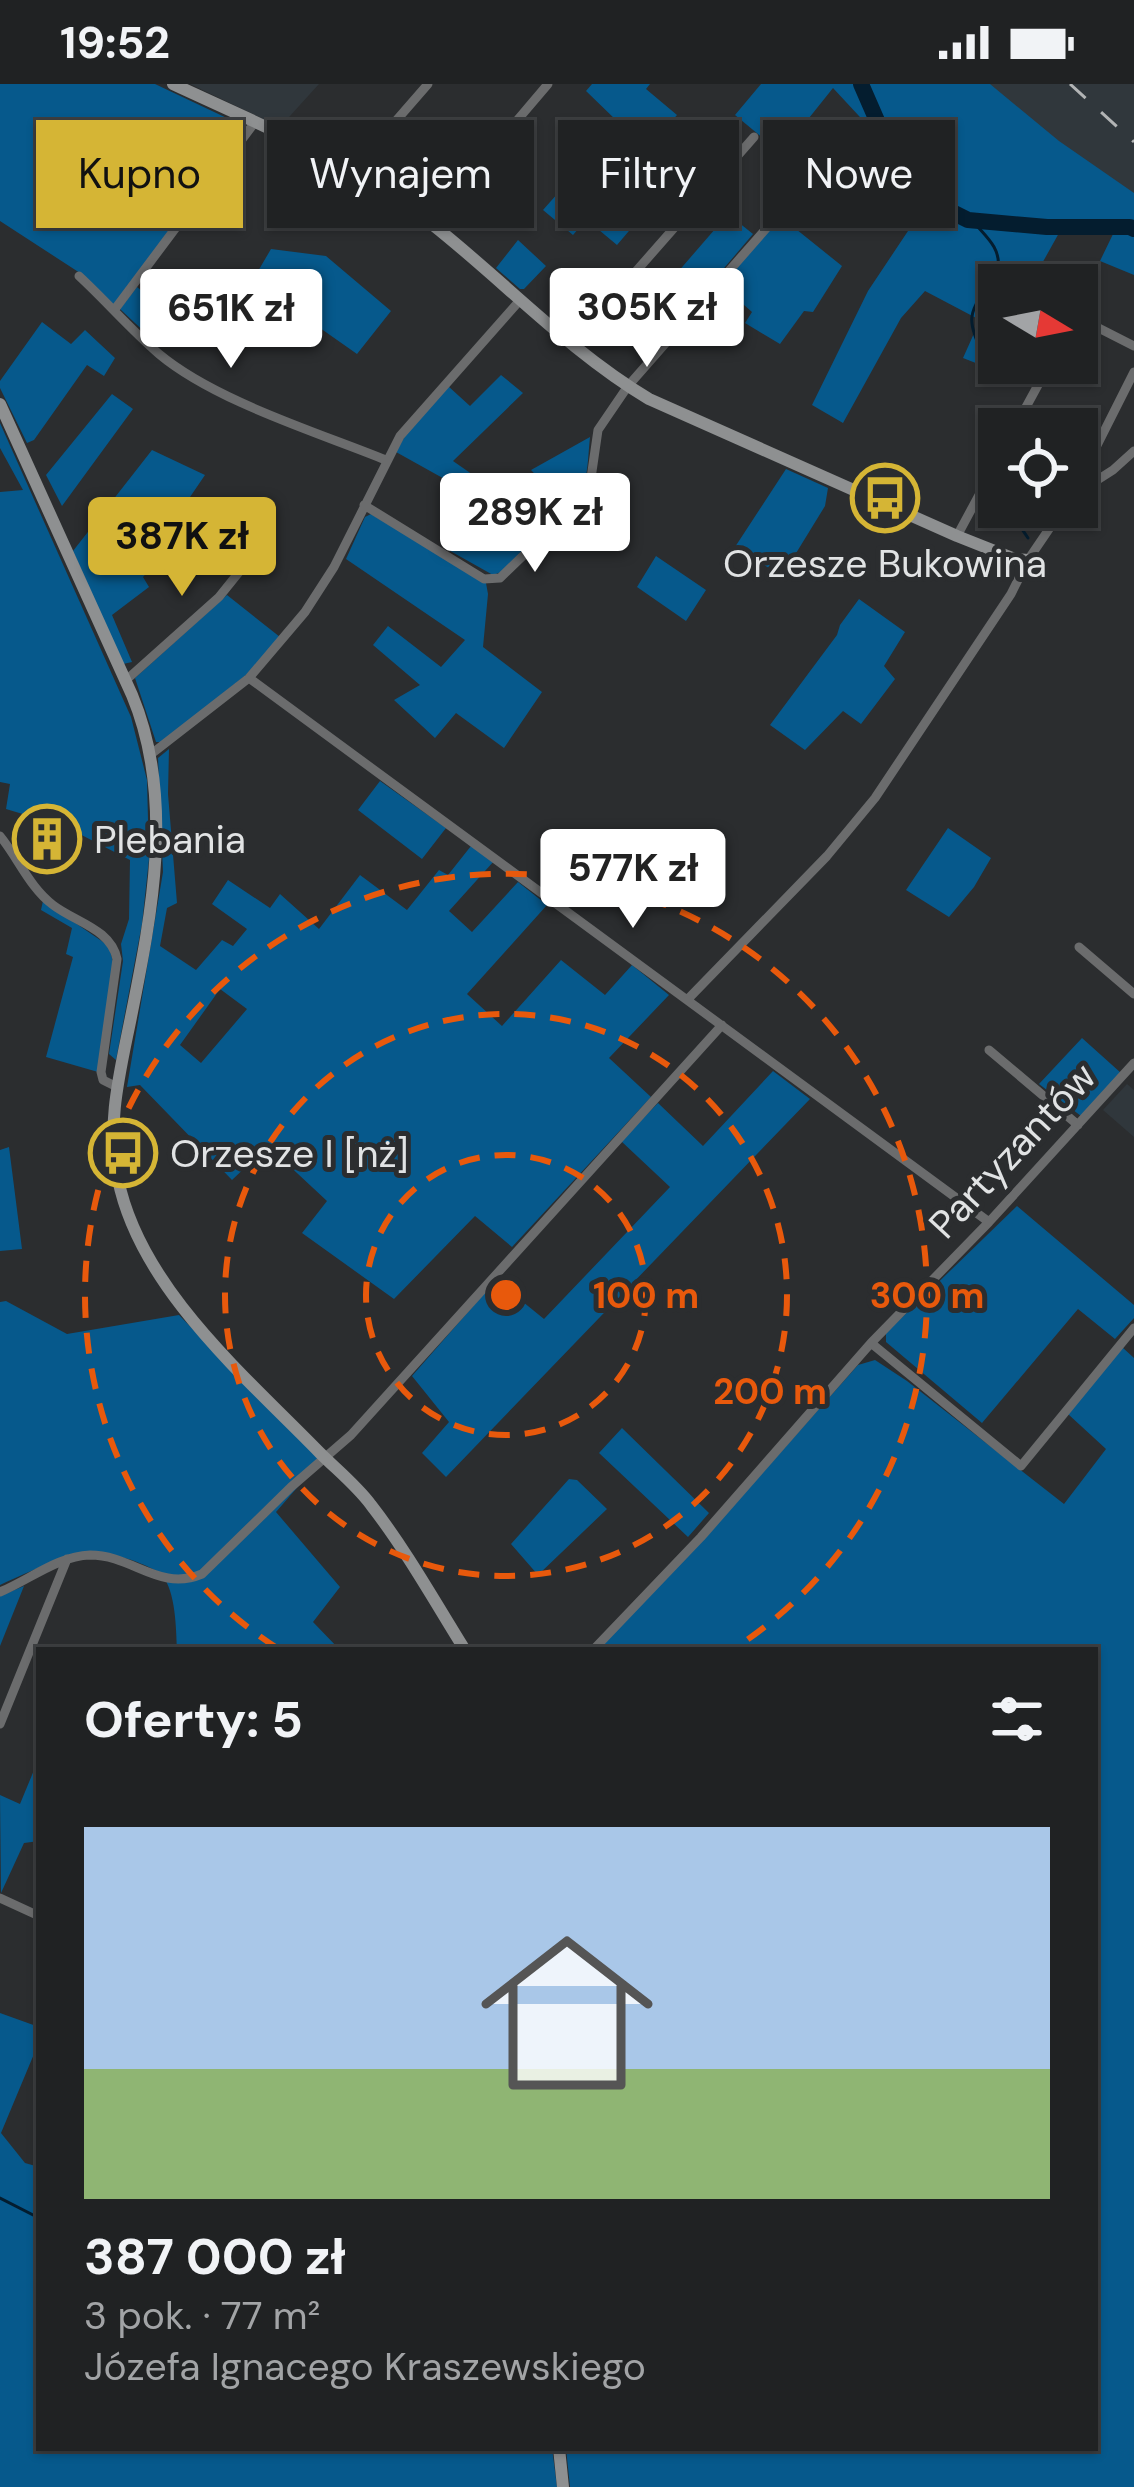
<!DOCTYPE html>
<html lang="pl">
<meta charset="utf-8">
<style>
:root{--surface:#202223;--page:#2d2f30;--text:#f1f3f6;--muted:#a2a4a6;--line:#3d3f41;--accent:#d5b535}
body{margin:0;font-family:"DM Sans",sans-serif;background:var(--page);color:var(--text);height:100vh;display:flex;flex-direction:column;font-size:45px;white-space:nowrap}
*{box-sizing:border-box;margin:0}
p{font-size:39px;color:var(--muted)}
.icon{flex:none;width:66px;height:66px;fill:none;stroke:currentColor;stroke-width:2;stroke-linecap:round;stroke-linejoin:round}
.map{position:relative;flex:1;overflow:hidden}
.sheet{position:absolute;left:36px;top:1563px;width:1062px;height:804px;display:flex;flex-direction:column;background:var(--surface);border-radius:0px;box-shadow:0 3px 9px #0004,0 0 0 3px var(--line)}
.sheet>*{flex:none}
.guide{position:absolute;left:36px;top:36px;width:1062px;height:108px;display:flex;gap:24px}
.needle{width:78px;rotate:100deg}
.fabs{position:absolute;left:978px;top:180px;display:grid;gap:24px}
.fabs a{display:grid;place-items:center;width:120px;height:120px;border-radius:0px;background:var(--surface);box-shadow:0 3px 9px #0004,0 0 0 3px var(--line);font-size:60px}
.price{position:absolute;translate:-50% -102px;padding:0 27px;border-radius:12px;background:#fff;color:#222;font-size:39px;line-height:78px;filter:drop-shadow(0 3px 6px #0008)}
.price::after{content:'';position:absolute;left:50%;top:72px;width:36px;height:27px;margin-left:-18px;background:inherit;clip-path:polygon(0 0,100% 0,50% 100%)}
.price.active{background:var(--accent);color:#111}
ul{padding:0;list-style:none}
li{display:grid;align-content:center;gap:24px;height:636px;padding:0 48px}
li+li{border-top:3px solid var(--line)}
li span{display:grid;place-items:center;height:372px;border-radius:0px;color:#555}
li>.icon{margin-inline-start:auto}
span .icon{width:216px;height:216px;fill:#fffc;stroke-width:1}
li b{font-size:51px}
h2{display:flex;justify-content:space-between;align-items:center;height:144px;padding:0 48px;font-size:51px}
.chip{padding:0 42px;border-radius:0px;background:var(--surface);box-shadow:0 3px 9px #0004,0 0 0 3px var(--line);font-size:42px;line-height:108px}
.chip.active{background:var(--accent);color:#111}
.status{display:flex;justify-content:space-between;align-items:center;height:84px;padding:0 60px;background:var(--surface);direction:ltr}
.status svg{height:33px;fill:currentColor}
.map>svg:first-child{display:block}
.built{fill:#30373c}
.green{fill:#06598c;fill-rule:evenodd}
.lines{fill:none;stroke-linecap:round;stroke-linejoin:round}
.stream{stroke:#041d2f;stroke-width:3}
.river{stroke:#041d2f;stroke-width:16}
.street{stroke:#6b6c6d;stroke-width:9}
.secondary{stroke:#8e9091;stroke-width:12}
.rail{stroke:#b2b4b5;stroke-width:3;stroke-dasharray:21 21;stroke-linecap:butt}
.ring{fill:none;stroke:#e8590c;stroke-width:6;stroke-dasharray:21 15}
.labels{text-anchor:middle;stroke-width:10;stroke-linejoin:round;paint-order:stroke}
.poi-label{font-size:39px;fill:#e1e3e4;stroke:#2b2d2f;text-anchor:start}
.street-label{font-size:39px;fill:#e1e3e4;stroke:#2b2d2f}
.centre{fill:#e8590c;stroke:#2b2d2f;stroke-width:6}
.ring-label{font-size:36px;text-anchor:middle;font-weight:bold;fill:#e8590c;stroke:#2b2d2f;stroke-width:10;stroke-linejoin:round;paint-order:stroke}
</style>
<div class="status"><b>19:52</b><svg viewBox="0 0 49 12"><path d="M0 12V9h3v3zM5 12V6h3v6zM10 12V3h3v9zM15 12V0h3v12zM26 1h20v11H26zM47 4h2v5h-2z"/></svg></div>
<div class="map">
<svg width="1134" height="2403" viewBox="0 0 1134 2403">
<rect width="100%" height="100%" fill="#2b2d2f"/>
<path class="built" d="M190,0H319L280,43Z
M910,0H1134V124Z
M1127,1000L1134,1006V1053L1103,1026Z"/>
<path class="green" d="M0,0H155L250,45L115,225L80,189L0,137Z
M592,0H650L646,5L677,31L634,81L604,53L617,37L586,7Z
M761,0H990L1059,57L1134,109V191L1100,177L1114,148L1059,149L1030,201H999V267L991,285L963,274L980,236L925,207L901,234L843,339L812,321L868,207L928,117L889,77L872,46L833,4L781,69L735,31Z
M581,83L610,108L573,151L543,126Z
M641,86L663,107L617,161L593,141Z
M728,130L753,150L669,249L645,226Z
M781,133L842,182L813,228L804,227L780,260L745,239L752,228L720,200Z
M518,156L546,182L524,205H520L496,184Z
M271,165L326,172L391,227L357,270L320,244L244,211Z
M137,203L167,227L150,253L120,225Z
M42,238L71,260L85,246L115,274L104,292L87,281L34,356L27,359L0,304V297Z
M501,291L523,309L453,377L476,393L466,407L396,368L406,350L448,302L470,322Z
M112,310L133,325L62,422L46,391Z
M0,339L131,633L147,696L149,775L142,840L116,976L109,970L123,877L121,860L129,835L130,776L66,743L6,725L10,700L0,698V408L23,406L0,364Z
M590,353C586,393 590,403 560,432L543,413L550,406L531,386Z
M152,366L205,391L173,438L185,447L143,493L149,503L112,531L132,578L123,580L73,467Z
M786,385L828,404L825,422L782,492L735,463Z
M472,417L535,454L504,487L493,491L445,464Z
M371,430L486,499L488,510L483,563L542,608L504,664L456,629L435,654L394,616L420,601L373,561L388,542L441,583L465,556L346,475L365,433Z
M656,472L706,506L686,537L637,503Z
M227,511L280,553L246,591L162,658H156L135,594Z
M859,515L905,548L884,582L895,595L861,640L843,627L805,666L770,641L837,551L840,541Z
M169,665L168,710L177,819L167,824L160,862L196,886L222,856L233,862L247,845L212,820L228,796L270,824L280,810L319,845L360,791L407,826L439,786L448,791L471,762L494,777L449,827L472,848L518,798L547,821L467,910L502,942L561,876L605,911L632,881L669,911L609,974L651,1013L512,1163L475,1132L394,1215L302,1149L327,1117L268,1062L232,1096L140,1001L127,1003L163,788L158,674ZM220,905L247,925L201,979L180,961Z
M380,697L446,744L422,775L358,726Z
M948,744L991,774L974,803L949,833L906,806Z
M43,817L109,862L113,878L98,988L46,973L73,873L66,870L72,844L41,826Z
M1082,954L1121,989L1081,1032L1039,1000Z
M773,987L810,1015L446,1393L422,1369L449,1338L412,1292L496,1196L544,1235L670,1103L621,1057L658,1019L703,1062Z
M9,1063L22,1165L0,1167V1066Z
M1017,1122L1134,1221V1234L1115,1255L1078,1225L982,1339L886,1258V1249Z
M6,1217L67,1250L179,1231L321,1376L276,1428L340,1503L313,1538L340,1566H177C176,1545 176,1508 162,1491C157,1486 144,1481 137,1478C85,1459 47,1480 0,1501V1218Z
M1122,1263L1134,1274V2403H570L566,2364H1095V1566H598L710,1448L858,1281L875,1276L907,1297L1064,1420L1106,1365L1068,1330Z
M622,1344L709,1429L688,1453L599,1369Z
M569,1395L577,1396L607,1425L538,1491L511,1460Z
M24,1502L0,1562V1512Z
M39,1674V1757L24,1759L1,1809L0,1711L20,1720Z
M0,1929L39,1943V1958L1,2049L25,2079L39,2083V2364H552L557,2403H0Z"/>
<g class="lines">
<path class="stream" d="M972,136C985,152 1001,163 998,184C966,237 964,227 988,283
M998,394L995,400L999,409
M1007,423L1028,454
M0,2114L39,2134"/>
<path class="river" d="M861,0L895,78L936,120L968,136L1047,143H1130L1134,145"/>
<path class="street" d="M354,85L428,0
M430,139L548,0
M79,192C106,217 131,246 159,270C215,317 317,348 386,376
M115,225L255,38
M1077,233L1134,262
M573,259L754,53
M1014,345L1050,279
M1077,401L1134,288
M1077,409L1113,386L1134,367
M364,421L484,495L500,494L585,412L590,401L598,346L628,302L850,49
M957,452L999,374
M249,594L989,1138
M125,597L219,513L264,457
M150,671L249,594L305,528L334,483L400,352L521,215
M0,752C18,774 30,804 53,821C75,838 111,845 117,875L101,988L103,996L117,1003
M1079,863L1134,910
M688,915L827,772L875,714L1011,510L1028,476L1064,423
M989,966L1078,1041
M871,1259L1021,1382L1134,1244
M0,1508C29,1496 58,1472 90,1471C133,1471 159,1508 202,1490L291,1403L351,1351L722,941
M593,1566L701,1453L871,1259L989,1138L1134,979
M0,1640L67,1475
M0,1814L39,1832"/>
<path class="secondary" d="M173,0C263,42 355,79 433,141C505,198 570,268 649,315L957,452L1015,475L1028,476
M0,320L132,611C175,714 152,829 131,933C120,988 106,1040 118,1095C140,1204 245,1292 320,1369C337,1386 357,1402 371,1421C406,1466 435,1518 465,1566
M559,2364L563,2403"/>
<path class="rail" d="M1070,0L1134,58"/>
</g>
<g class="ring">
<circle cx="506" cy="1211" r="140"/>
<circle cx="506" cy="1211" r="281"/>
<path d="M277 1564A421 421 0 1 1 735 1564"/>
</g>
<defs>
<symbol id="bus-ring" viewBox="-11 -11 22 22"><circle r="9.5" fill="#2b2d2f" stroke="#d5b535" stroke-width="1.5"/><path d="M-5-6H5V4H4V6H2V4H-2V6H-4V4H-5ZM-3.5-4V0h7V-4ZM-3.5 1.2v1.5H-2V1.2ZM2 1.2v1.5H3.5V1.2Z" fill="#d5b535"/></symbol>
<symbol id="building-ring" viewBox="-11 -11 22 22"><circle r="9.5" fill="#2b2d2f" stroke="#d5b535" stroke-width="1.5"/><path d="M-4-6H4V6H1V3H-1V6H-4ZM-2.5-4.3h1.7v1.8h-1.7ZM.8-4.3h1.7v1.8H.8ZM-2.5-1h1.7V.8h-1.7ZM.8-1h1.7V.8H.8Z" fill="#d5b535"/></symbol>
</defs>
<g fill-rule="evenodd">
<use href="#bus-ring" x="847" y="376" width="76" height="76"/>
<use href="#building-ring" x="9" y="717" width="76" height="76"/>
<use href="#bus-ring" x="85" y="1031" width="76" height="76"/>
</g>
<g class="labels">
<g class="poi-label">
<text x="885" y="493" text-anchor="middle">Orzesze Bukowina</text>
<text x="94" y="769">Plebania</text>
<text x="170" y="1083">Orzesze I [nż]</text>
</g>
<g class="street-label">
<text transform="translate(1012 1066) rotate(-47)" y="14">Partyzantów</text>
</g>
</g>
<circle cx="506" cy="1211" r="18" class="centre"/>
<g class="ring-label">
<text x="646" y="1224">100 m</text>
<text x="927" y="1224">300 m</text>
<text x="770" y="1320">200 m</text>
</g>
</svg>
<div class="fabs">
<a><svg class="needle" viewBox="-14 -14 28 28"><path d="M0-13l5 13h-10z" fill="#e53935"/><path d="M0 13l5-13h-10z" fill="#a2a4a6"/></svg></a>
<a><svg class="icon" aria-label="locate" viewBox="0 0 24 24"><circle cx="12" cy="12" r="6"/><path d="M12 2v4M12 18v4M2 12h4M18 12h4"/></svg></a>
</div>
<b class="price" style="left:647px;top:286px">305K zł</b>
<b class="price" style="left:231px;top:287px">651K zł</b>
<b class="price" style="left:535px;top:491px">289K zł</b>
<b class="price active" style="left:182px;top:515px">387K zł</b>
<b class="price" style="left:633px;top:847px">577K zł</b>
<div class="guide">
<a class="chip active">Kupno</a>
<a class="chip">Wynajem</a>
<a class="chip">Filtry</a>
<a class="chip">Nowe</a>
</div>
<section class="sheet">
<h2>Oferty: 5<svg class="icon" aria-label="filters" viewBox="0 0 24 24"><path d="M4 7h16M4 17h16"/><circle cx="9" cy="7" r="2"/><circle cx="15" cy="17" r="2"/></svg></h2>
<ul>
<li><span style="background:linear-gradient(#a9c7e8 65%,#8fb573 0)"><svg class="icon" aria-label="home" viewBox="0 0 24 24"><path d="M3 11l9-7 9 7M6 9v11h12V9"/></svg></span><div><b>387 000 zł</b><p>3 pok. · 77 m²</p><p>Józefa Ignacego Kraszewskiego</p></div></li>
</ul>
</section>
</div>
